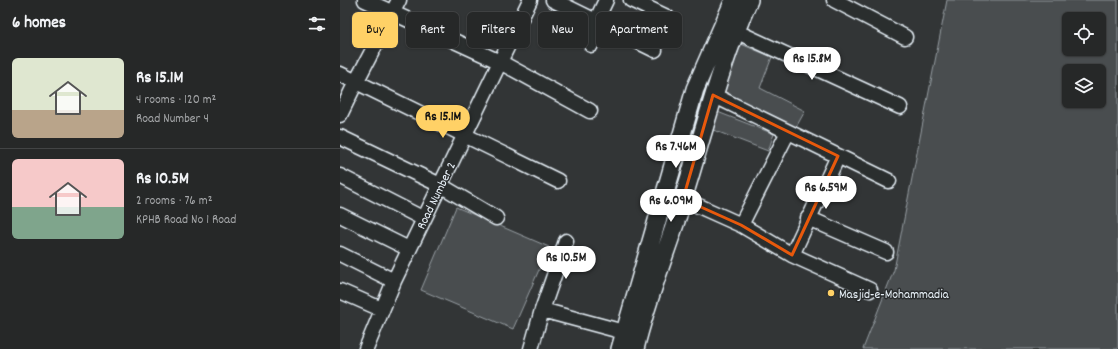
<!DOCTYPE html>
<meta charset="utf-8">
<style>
:root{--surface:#262828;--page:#2e3030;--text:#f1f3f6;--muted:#a4a6a8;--line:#424445;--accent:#ffd166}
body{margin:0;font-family:Dekko,sans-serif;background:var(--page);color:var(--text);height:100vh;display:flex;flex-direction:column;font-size:15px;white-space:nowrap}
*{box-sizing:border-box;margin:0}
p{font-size:13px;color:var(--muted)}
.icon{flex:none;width:22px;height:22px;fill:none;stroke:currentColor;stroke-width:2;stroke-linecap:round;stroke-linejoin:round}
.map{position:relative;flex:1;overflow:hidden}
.drawer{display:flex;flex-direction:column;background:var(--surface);width:340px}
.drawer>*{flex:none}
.hud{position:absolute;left:12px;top:12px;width:380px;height:36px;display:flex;gap:8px}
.tools{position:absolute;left:722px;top:12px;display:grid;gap:8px}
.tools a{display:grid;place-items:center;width:44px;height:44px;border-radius:6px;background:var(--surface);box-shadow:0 1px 3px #0004,0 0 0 1px var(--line);font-size:20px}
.price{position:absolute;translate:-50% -34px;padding:0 9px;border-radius:14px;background:#fff;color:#222;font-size:13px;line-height:26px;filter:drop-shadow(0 1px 2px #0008)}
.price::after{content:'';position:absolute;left:50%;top:24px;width:12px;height:9px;margin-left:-6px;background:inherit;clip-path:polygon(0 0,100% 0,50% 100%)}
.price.selected{background:var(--accent);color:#111}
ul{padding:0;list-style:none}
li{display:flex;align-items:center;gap:12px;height:100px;padding:0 12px}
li+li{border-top:1px solid var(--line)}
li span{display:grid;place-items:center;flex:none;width:112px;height:80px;border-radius:6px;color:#555}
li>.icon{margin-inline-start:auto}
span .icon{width:48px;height:48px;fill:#fffc;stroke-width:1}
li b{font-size:17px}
h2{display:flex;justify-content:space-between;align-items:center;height:48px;padding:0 12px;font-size:17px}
.chip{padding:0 14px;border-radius:6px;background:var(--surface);box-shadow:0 1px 3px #0004,0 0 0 1px var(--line);font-size:14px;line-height:36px}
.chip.selected{background:var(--accent);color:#111}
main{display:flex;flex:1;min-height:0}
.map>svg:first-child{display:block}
.green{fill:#494d4f;stroke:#989fa4;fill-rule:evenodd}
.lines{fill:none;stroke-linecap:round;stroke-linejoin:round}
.minor-casing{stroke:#e8f1f8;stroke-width:17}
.major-casing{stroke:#e8f1f8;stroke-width:20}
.minor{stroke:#2a2d2e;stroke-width:14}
.major{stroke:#2a2d2e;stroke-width:17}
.marked{fill:none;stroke:#e8590c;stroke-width:3;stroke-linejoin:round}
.poi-dot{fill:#ffd166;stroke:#2a2d2e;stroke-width:1.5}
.labels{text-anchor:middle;stroke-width:3;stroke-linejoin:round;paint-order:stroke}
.street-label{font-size:13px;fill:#e8f1f8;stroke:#2a2d2e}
.poi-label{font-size:13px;fill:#e8f1f8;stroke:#2a2d2e;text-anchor:start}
</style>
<main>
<section class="drawer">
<h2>6 homes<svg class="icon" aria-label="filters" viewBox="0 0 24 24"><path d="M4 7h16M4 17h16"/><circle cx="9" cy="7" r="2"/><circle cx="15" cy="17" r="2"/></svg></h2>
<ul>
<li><span style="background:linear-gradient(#dfe7d0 65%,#b9a48a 0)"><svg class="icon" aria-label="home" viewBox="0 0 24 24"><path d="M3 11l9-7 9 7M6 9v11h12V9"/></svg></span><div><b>Rs 15.1M</b><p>4 rooms · 120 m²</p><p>Road Number 4</p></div></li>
<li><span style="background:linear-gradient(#f6c9c9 60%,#7fa58c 0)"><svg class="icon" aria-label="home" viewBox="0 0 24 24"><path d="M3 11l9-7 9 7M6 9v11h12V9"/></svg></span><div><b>Rs 10.5M</b><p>2 rooms · 76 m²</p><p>KPHB Road No 1 Road</p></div></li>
</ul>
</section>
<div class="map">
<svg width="778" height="349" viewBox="0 0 778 349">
<rect width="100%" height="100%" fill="#323536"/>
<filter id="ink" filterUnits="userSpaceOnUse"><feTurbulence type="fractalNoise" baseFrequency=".025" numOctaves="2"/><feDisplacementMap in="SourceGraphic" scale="8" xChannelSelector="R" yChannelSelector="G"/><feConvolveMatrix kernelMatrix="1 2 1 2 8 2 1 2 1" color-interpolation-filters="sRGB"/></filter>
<g filter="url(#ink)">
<path class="green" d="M607,0H778V349H523L554,270ZM729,19H759V49H729ZM729,71H759V101H729Z
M401,44L432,57L420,88L465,111L455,129L382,95Z
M375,111L434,134L428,151L368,128Z
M116,207L209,247L173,329L81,290Z"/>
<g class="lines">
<defs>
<path id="minor" d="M25,0L160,62L250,111
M213,0L315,50
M291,0L327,17
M494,0L565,37
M395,31L560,107
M251,45L256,21L266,0
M0,74L218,181
M373,95L549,181
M0,115L16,82L59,0
M0,137L100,185L156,218
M0,176L84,219
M343,199L401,225L452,255L530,290
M0,215L69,249
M468,218L546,252
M401,225L448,132
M0,254L54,281
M452,255L498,156
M0,291L41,309
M202,310L226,241
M26,349L54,281L190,0
M191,349L202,310L295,335"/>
<path id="major" d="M280,349L355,89L394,0
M295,349C307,298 328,249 343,199C364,132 380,64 409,0"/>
</defs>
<use href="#minor" class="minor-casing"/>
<use href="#major" class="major-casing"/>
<use href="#minor" class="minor"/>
<use href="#major" class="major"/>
</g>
</g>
<path class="marked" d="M373,95L498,156L452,255L401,225L343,199Z"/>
<circle class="poi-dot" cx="491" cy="293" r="4"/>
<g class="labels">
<g class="street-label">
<text transform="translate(95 195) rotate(-64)" y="5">Road Number 2</text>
</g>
<g class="poi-label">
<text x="499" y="298">Masjid-e-Mohammadia</text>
</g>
</g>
</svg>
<div class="tools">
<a><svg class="icon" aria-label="locate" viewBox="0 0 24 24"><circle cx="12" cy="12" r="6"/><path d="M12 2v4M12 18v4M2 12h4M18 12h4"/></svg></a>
<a><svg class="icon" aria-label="layers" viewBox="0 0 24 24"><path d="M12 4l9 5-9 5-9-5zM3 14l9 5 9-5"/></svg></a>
</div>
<b class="price" style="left:472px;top:81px">Rs 15.8M</b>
<b class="price selected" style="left:103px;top:139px">Rs 15.1M</b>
<b class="price" style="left:336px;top:169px">Rs 7.46M</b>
<b class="price" style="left:486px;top:210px">Rs 6.59M</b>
<b class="price" style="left:331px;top:223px">Rs 6.09M</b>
<b class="price" style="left:226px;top:280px">Rs 10.5M</b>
<div class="hud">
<a class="chip selected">Buy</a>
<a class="chip">Rent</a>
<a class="chip">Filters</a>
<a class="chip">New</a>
<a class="chip">Apartment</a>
</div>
</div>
</main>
